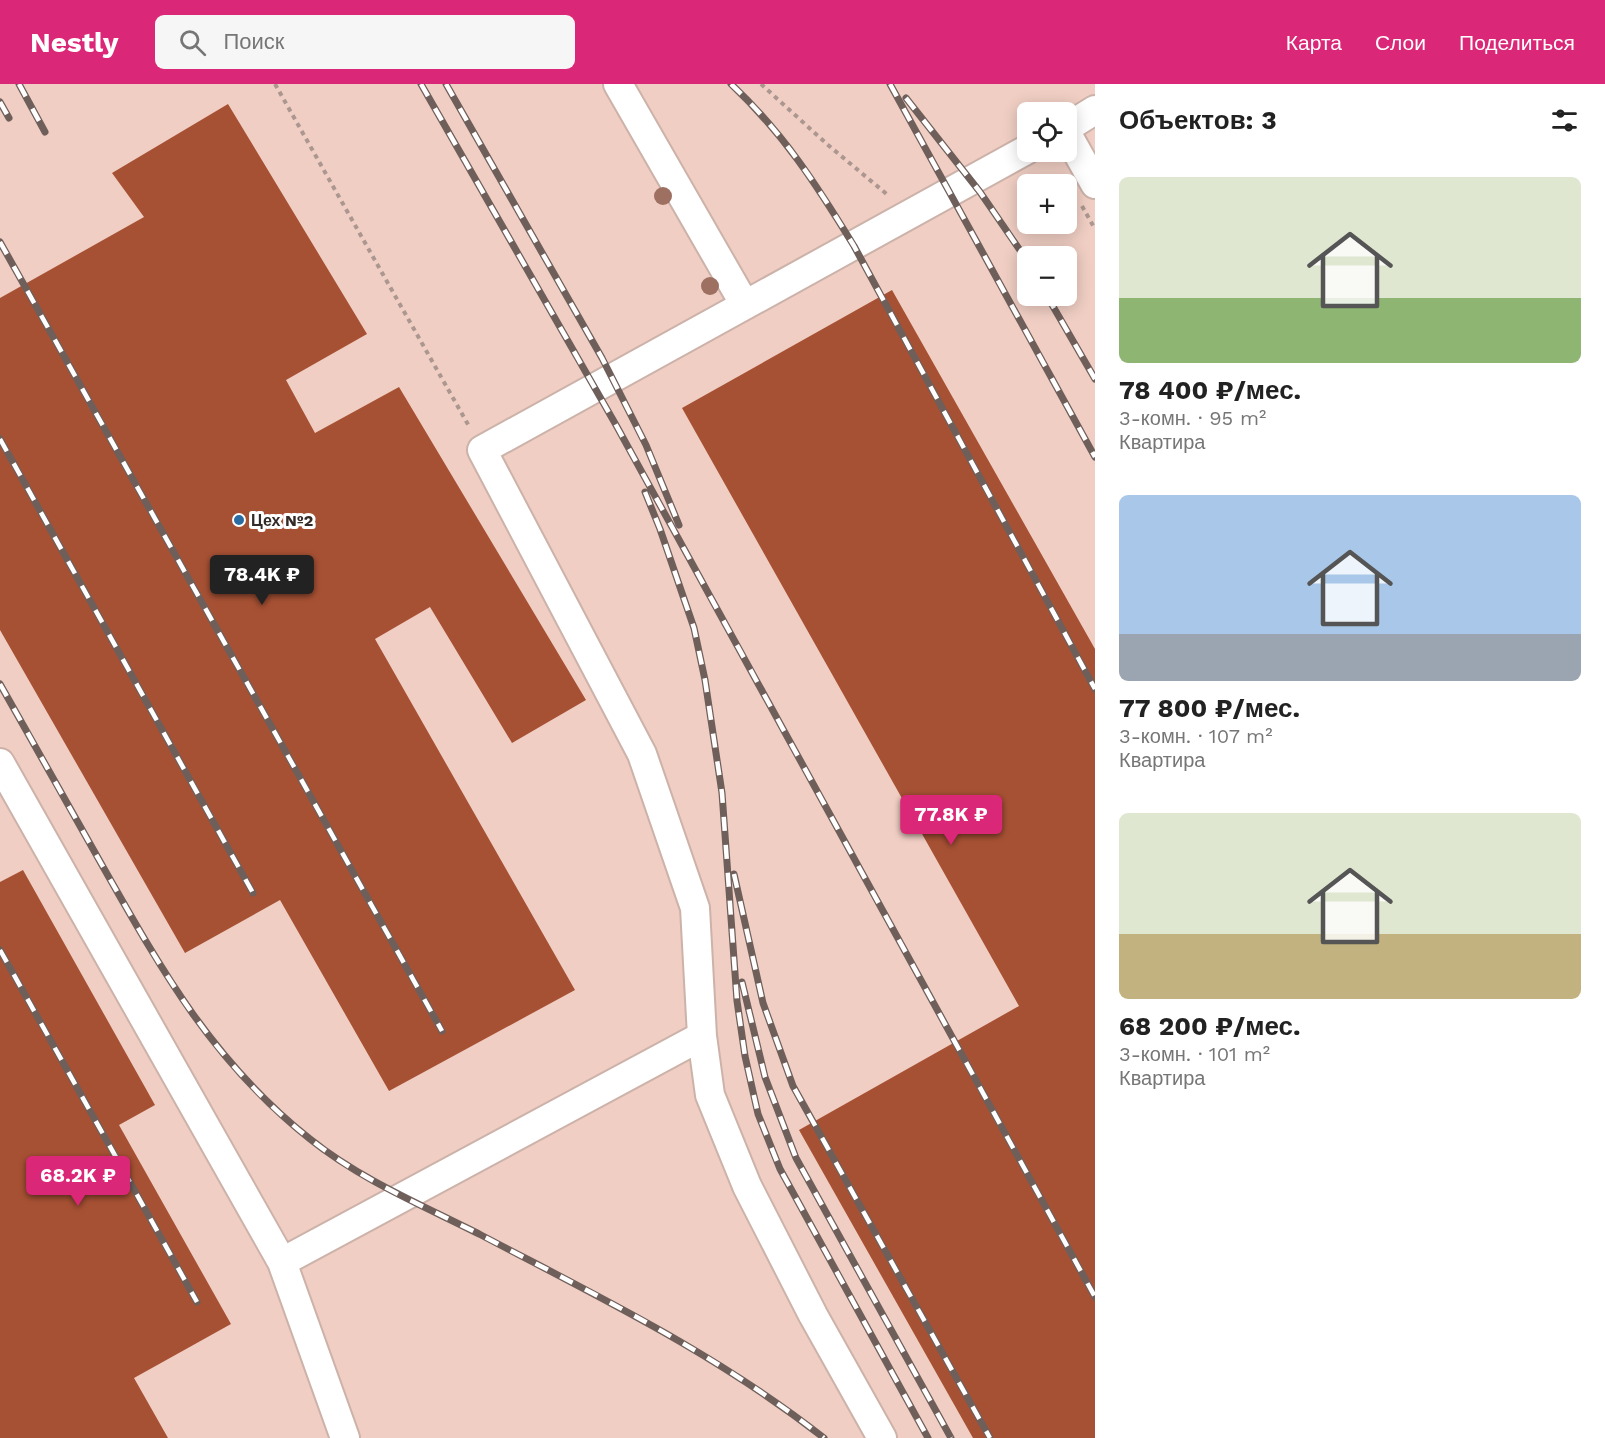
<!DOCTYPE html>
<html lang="ru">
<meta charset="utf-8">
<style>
:root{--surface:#fff;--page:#f6f6f6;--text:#222;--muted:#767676;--accent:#db2777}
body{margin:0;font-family:"Work Sans",sans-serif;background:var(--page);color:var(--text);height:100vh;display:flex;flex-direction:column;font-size:22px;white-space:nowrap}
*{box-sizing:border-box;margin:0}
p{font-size:20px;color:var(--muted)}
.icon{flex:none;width:33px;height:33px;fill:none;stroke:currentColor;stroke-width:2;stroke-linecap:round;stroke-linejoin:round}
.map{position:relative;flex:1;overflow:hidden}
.panel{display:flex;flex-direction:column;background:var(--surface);width:510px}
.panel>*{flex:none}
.buttons{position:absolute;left:1017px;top:18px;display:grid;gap:12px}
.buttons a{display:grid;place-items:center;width:60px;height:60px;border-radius:9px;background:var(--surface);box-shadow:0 3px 15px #0003;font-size:30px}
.price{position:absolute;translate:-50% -51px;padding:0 14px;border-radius:6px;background:var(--accent);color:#fff;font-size:20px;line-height:39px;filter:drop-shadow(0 2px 3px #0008)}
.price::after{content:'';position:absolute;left:50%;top:36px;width:18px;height:14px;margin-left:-9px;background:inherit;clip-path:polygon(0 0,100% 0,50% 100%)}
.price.current{background:#222;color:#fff}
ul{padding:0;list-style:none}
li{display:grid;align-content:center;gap:12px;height:318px;padding:0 24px}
li span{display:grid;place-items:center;height:186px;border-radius:9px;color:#555}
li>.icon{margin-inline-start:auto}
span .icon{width:108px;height:108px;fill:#fffc;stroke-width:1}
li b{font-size:26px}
h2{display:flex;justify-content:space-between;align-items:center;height:72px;padding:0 24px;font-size:26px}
header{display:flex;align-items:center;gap:36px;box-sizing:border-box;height:84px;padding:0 30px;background:var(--accent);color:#fff}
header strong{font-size:28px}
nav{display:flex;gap:33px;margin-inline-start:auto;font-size:21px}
.search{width:420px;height:54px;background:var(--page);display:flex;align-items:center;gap:15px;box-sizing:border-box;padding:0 21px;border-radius:9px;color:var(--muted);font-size:22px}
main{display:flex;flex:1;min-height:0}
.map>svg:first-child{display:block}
.built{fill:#f0cec3;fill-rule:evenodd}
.building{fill:#a75134}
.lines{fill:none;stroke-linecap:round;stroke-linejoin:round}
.minor-casing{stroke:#ccb2a9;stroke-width:32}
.path{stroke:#ab9690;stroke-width:4;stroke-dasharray:4.5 4.5;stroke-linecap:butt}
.minor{stroke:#fff;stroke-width:28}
.rail-casing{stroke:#6f5f5b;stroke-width:7}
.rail{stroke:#fff;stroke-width:4.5;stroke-dasharray:14;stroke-linecap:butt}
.tree{fill:#9d7061}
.poi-dot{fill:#2a6ba1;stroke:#fff;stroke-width:2}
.labels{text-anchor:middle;stroke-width:6;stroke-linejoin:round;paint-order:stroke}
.poi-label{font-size:16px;font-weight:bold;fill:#342a27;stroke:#fff;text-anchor:start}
</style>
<header>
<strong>Nestly</strong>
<div class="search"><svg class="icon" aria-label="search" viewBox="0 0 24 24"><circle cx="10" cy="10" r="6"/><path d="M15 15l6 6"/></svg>Поиск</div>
<nav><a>Карта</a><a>Слои</a><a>Поделиться</a></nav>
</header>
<main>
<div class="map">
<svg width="1095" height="1354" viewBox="0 0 1095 1354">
<rect width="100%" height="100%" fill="#f9ddd4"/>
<path class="built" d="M0,0H1095V1354H0ZM1028,28H1066V68H1028ZM1028,100H1066V140H1028ZM1028,172H1066V212H1028Z"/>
<path class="building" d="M228,20L367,250L286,296L315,349L399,303L586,616L512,659L430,523L375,555L575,906L389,1007L280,816L185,869L0,546V214L144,133L112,89Z
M892,206L1095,565V1354H973L799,1046L1019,922L682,324Z
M23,786L155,1021L119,1041L231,1240L134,1294L168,1354H0V798Z"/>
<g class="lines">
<defs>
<path id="minor" d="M618,0L745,221
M1066,44L1095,26
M1066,48L1095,100
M0,679L282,1178L345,1354
M702,952L695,824L642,670L482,366L1028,65
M282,1178L702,952L710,1011L747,1102L813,1231L882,1354"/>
</defs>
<use href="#minor" class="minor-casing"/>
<path class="path" d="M275,0L470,344
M761,0L828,61L889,112
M1082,122L1095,145"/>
<use href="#minor" class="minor"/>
<defs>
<path id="rail" d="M19,0L45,48
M421,0L616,341L1095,1213
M446,0L602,274L646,361L679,441
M731,0C784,50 816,100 854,162L1095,605
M890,0L1095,373
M906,14L980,108L1028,178
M0,18L9,34
M0,158L442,947
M1047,212L1095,295
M0,355L253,809
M645,408L660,445L694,544L705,596L722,709L737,917L745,972L758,1030L780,1085L928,1354
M0,600C34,660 68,721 102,781C162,887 213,978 310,1055C361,1096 424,1122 481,1151C601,1214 717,1270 824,1354
M734,790L763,919L793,1002L990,1354
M0,866L197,1218
M742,898L765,993L796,1074L951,1354"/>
</defs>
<use href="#rail" class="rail-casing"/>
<use href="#rail" class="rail"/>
</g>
<g class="tree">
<circle cx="663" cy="112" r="9"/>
<circle cx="710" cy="202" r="9"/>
</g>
<circle class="poi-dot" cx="239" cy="436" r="6"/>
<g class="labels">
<g class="poi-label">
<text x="251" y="442">Цех №2</text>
</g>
</g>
</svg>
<div class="buttons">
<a><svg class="icon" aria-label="locate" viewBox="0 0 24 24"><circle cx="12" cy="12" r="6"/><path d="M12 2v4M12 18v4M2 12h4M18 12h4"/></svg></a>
<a>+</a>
<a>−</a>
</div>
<b class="price current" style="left:262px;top:522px">78.4K ₽</b>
<b class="price" style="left:951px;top:762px">77.8K ₽</b>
<b class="price" style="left:78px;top:1123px">68.2K ₽</b>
</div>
<section class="panel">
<h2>Объектов: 3<svg class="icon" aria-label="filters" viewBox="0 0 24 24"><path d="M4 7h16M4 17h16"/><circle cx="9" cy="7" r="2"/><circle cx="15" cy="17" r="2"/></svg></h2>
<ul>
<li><span style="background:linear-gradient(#dfe7d0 65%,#8fb573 0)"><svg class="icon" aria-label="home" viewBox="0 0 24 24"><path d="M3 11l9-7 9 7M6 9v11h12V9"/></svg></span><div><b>78 400 ₽/мес.</b><p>3-комн. · 95 m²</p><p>Квартира</p></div></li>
<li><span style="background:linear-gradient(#a9c7e8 75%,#9aa5b1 0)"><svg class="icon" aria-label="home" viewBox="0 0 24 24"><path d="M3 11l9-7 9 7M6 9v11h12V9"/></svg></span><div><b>77 800 ₽/мес.</b><p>3-комн. · 107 m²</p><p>Квартира</p></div></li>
<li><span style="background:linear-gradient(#dfe7d0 65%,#c2b280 0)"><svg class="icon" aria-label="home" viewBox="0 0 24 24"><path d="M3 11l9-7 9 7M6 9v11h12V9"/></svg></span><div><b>68 200 ₽/мес.</b><p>3-комн. · 101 m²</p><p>Квартира</p></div></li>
</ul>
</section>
</main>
